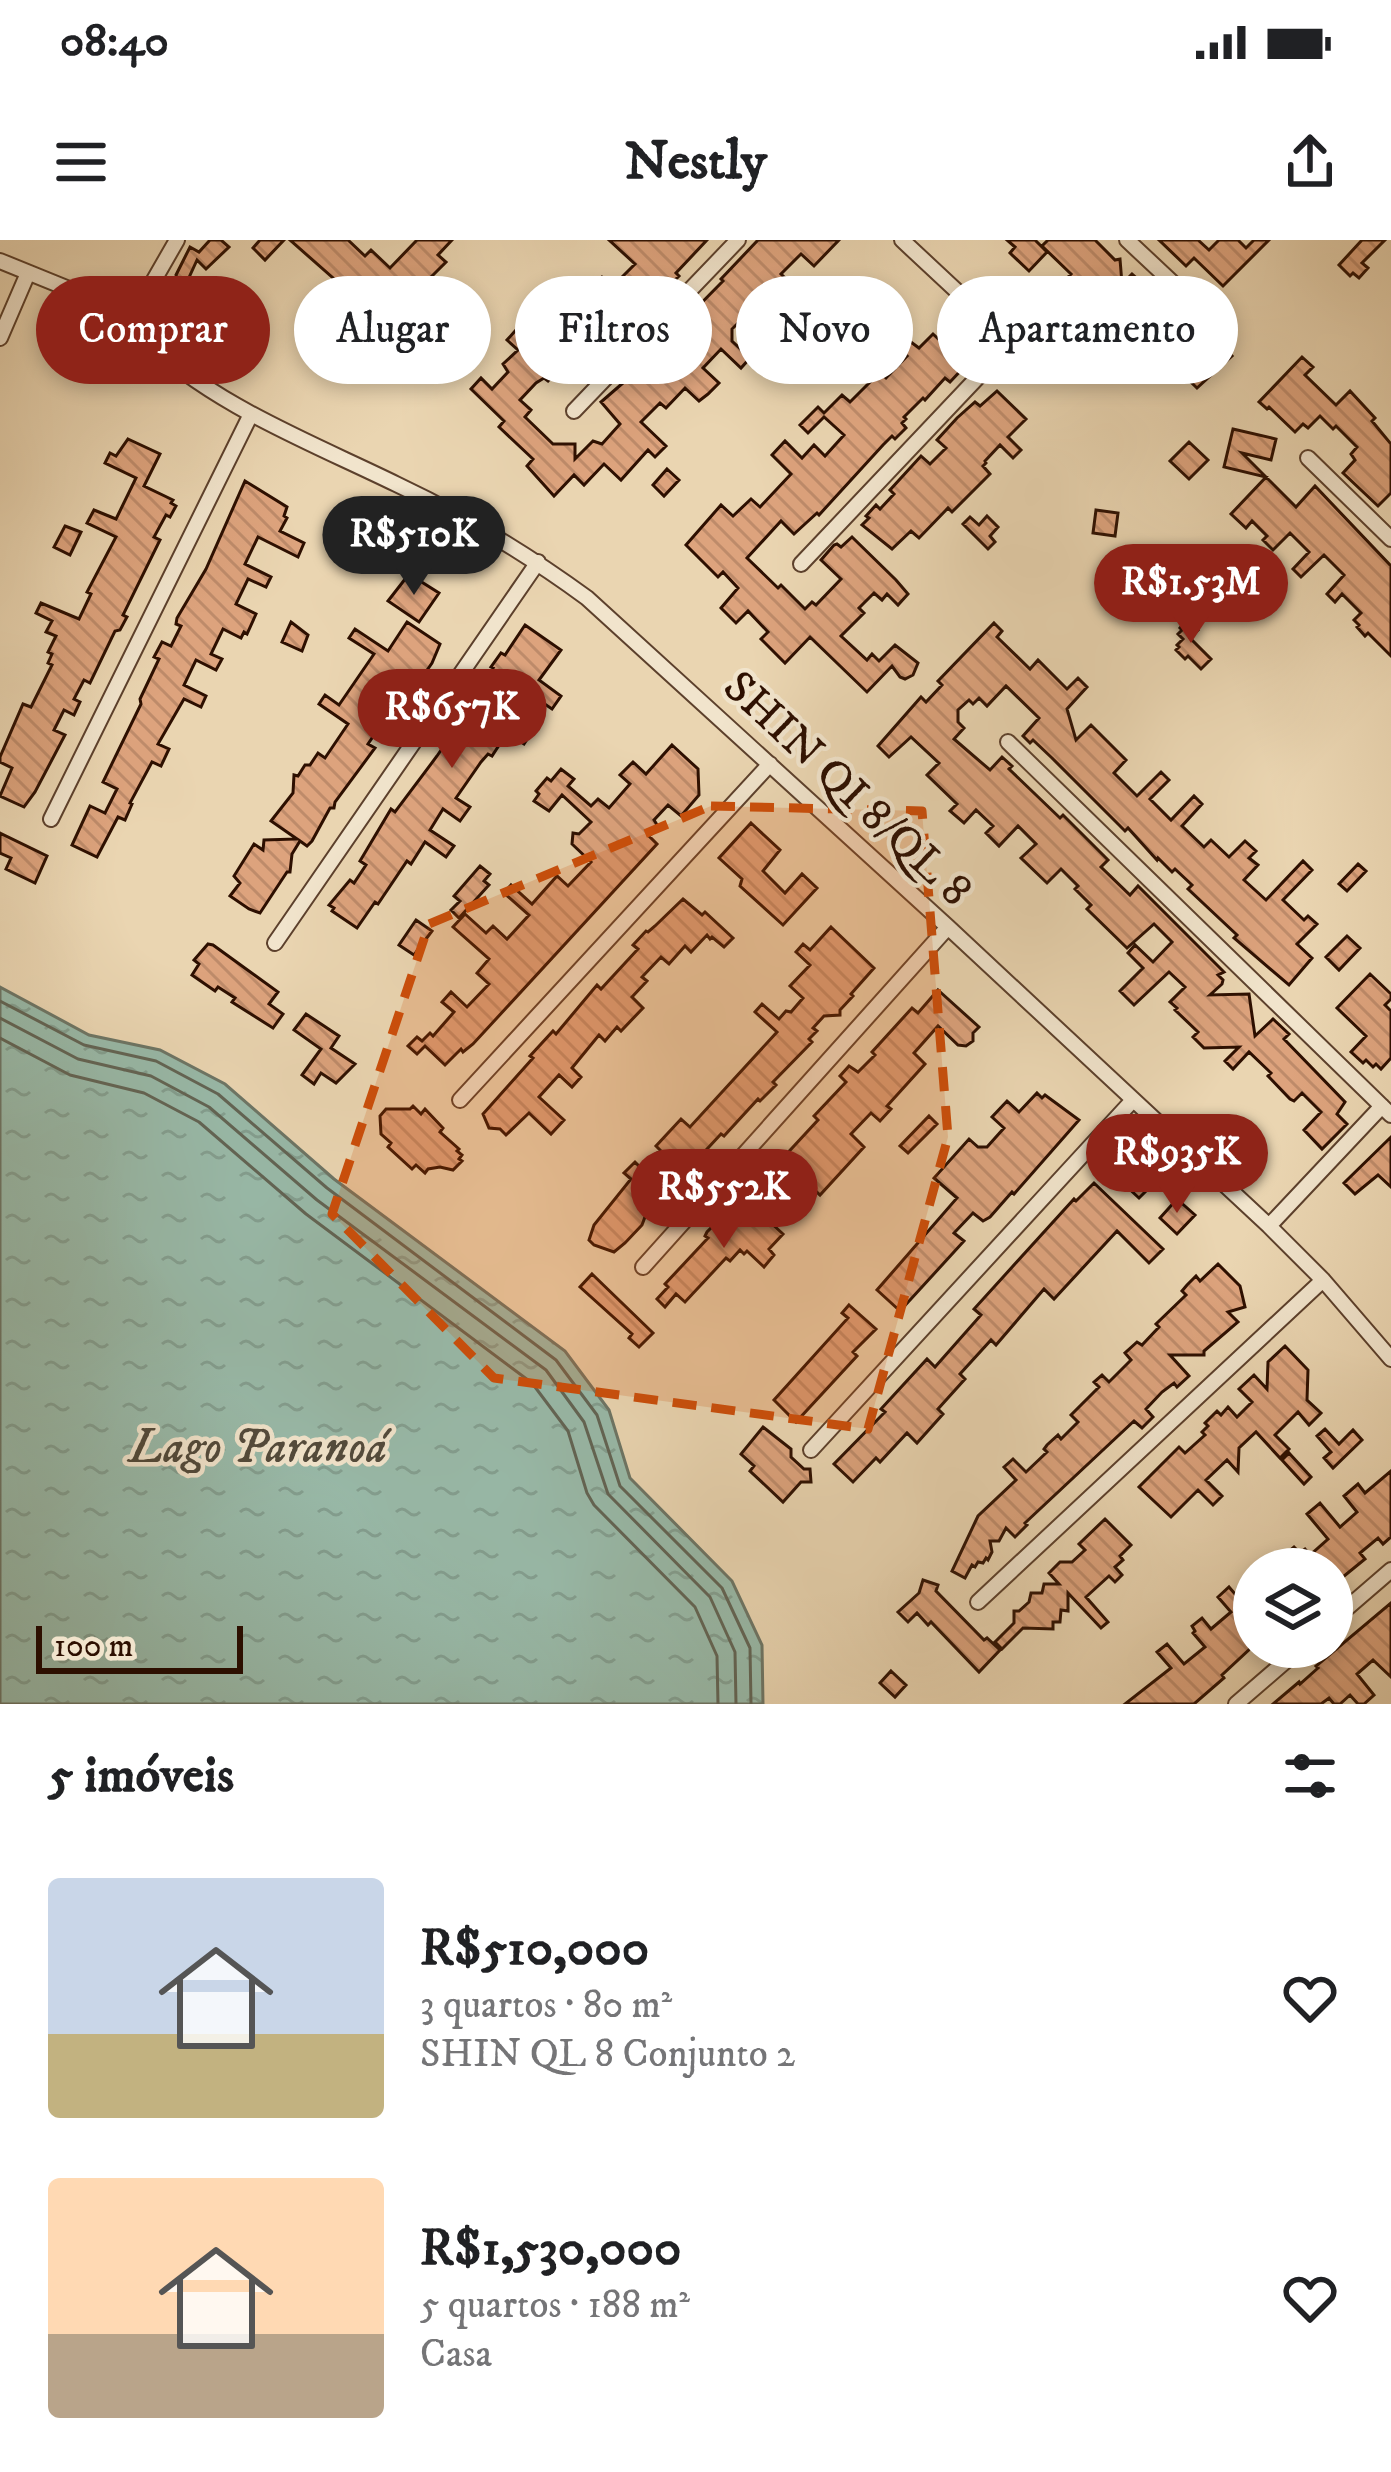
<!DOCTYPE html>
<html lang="pt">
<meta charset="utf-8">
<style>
:root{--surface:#fff;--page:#f2f2f2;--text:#202124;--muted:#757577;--accent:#8f2418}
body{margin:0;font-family:"IM FELL DW Pica",serif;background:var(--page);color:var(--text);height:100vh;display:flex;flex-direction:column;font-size:45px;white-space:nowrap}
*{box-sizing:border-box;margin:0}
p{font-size:39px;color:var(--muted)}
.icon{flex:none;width:66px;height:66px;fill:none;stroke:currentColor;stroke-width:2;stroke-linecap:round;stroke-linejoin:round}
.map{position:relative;height:1464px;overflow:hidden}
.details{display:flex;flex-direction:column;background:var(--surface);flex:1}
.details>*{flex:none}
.top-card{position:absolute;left:36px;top:36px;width:1320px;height:108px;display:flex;gap:24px}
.tools{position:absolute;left:1233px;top:1308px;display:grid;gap:24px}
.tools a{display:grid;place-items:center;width:120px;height:120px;border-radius:50%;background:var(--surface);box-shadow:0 6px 18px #0003;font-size:60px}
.scale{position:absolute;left:36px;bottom:30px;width:207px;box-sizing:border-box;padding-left:12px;border:6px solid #2d0f00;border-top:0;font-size:33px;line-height:42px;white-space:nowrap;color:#2d0f00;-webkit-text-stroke:9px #f1e4cc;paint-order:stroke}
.price{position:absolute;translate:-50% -102px;padding:0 27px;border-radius:42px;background:var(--accent);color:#fff;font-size:39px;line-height:78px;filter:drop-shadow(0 3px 6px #0008)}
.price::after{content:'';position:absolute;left:50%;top:72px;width:36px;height:27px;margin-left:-18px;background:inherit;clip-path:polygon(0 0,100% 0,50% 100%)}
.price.on{background:#222;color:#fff}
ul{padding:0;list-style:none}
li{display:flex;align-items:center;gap:36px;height:300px;padding:0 48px}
li span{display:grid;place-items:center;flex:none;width:336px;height:240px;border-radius:12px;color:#555}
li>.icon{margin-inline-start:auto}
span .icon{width:144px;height:144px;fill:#fffc;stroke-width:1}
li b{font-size:51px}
h2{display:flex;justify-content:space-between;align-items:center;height:144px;padding:0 48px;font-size:51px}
.chip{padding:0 42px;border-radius:54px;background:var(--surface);box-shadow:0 6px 18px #0003;font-size:42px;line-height:108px}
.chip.on{background:var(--accent);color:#fff}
.status{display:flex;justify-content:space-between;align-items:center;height:84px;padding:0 60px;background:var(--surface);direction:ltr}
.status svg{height:33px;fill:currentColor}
header{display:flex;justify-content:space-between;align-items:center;height:156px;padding:0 48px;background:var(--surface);font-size:54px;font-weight:800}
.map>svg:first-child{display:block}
.water{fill:url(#water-ripples);stroke:#6d7565;stroke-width:3}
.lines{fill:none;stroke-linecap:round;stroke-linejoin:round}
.shore{stroke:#626454;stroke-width:3}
.building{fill:url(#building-back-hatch);stroke:#2d0f00;stroke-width:3}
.minor-casing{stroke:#5c402c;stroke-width:18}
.minor{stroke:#f1e4cc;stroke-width:14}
.marked{fill:#cc4e0a;fill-opacity:0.2;stroke:#cc4e0a;stroke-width:9;stroke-dasharray:24 15;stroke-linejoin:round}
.labels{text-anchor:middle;stroke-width:9;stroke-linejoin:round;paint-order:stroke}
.street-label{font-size:45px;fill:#2d0f00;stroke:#f1e4cc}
.water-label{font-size:48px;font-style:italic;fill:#524a3b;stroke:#f1e4cc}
</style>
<div class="status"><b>08:40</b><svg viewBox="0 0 49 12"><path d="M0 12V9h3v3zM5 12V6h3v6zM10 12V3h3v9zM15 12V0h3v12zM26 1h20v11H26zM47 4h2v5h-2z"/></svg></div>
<header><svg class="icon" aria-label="menu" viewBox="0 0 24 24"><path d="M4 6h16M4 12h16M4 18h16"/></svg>Nestly<svg class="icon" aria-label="share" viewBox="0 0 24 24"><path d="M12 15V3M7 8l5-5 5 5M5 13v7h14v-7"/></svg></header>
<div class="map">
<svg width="1391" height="1464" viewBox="0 0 1391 1464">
<defs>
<pattern id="water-ripples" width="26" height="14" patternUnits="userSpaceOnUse" patternTransform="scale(3)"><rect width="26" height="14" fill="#98b9a8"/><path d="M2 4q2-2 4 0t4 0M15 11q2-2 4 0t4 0" fill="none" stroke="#839e8f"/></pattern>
<pattern id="building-back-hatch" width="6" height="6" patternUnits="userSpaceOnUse" patternTransform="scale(3)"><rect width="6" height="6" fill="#dda37d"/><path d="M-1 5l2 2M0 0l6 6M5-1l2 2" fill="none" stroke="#be8b6a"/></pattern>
</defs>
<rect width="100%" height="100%" fill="#ead5b1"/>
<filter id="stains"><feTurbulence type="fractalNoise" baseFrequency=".00167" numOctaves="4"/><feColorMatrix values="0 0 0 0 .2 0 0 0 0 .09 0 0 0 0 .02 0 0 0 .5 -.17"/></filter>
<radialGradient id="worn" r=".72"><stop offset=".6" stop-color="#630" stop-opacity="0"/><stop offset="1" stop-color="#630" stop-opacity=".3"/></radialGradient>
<path class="water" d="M0,747L89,795L160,810L225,844L334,939L565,1111L609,1170L630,1238L732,1341L762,1405L763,1464H0Z"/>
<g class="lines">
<path class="shore" d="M0,761L84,805L156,821L218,854L327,948L556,1120L597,1175L620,1246L722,1348L750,1408L751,1464
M0,778L78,819L151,836L209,867L317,960L546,1130L584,1182L608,1254L710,1357L735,1412L736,1464
M0,798L70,835L144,853L199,882L306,974L532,1143L568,1191L587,1253L594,1265L695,1367L717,1416L718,1464"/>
</g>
<path class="building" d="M210,0H221L229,7L206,29L197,20L186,44L178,42L176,35L190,7L199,12Z
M260,0H284L265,20L253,8Z
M290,0H348L365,16L371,10L390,28L417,0H452L438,15L446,22L420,48L415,43L393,66L373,48L365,56L352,44L342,54L330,42L333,38Z
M609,0H707L676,33L679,36L666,49L664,47L661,51L654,44L635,64L643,72L634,82L630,78L590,118L593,121L580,135L571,125L566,131L561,127L548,141L544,138L536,143L520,160L531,170L525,177L553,204H575V219L593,201L602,204L620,184L601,162L631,136L629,135L638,125L644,131L664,111L659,106L723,41L721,39L758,0H839L814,26L801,14L781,34L801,53L793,62L790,59L771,78L779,86L768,97L746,75L732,89V101L750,118L741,128L721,109L703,128L719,143L708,154L699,161L685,148L666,168L660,163L641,182L666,206L655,217L648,210L621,240L604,224L584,245L574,235L554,256L527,226L533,219L499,187L504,181L471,149L481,138L492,149L508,132L503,124L518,110L507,100L516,90L518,92L531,80L548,96L562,80L570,88L589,68L572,51L581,42H585L592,49L602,37L616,43L635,24Z
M1007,0H1035L1047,12L1029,31L1010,13L1015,7Z
M1048,0H1095L1115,20L1120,19L1122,44L1132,34L1157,56L1133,81L1152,98L1155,95L1166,105L1147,123L1117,94L1110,102L1094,87L1063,119L1051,108L1087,70L1071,54L1065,60L1055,51L1071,34L1042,6Z
M1159,0H1198L1209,10L1219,0H1238L1246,8L1254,0H1269L1223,46L1194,18L1186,26Z
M1362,0H1385L1362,23L1368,28L1359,38L1353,33L1350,36L1339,25Z
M1195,86L1204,94L1207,91L1232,116L1197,148L1167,119Z
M900,94L919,108L933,94L966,125L950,142L945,138L925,160L923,158L904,177L906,179L902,183L906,188L895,199L892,196L883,205L819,275L817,273L794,294L781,281L747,318L778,348L781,345L805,369L812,362L816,365L841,339L821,320L834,305L837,304L841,307L852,297L896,340L908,354L898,365L887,354L882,360L874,353L859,368L864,373L841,396L867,420L872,414L879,421L895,405L918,423L913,435L905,439L900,437L892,426L867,452L810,397L785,423L761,399L768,392L748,371L736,383L721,368L738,348L723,332L718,337L686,305L721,265L733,276L751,259L760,267L791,234L772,215L785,201L802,218L814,205L825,216L844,195L824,177L808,193L800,185L818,167L824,173L842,155L850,162L872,140L863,131L870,123L886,138L907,116L892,102Z
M1047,97L1054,104L1027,133L1019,125Z
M1302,117L1313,127L1305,135L1336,165L1350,151L1375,178L1372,181L1391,204V253L1378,266L1343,233L1355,220L1351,214L1357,207L1336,186L1333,189L1320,176L1308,188L1303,184L1295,192L1269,167L1267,169L1259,162Z
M997,151L1026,179L1008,197L1021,210L1013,218L1000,205L985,221L986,223L983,226L990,234L952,272L948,268L919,298L911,291L892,309L862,285L869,278L866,276L876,265L880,269L894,254L890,250L921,216L930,224L946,208L937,200L957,178L975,162L980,166Z
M1233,189L1276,199L1271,220L1242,213L1296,267L1315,246L1391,326V416L1368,393L1365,396L1357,387L1359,385L1354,380L1361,373L1342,354L1335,362L1327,354L1344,335L1324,315L1301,337L1293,329L1309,312L1290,293L1273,310L1263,300L1267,296L1252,281L1246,288L1231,274L1266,237L1224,227Z
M128,199L160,214L144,246L173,260L171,263L176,266L170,277L166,275L154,297L160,300L123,375L127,377L120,390L115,391L90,443L84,440L74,459L80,462L74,475L64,470L54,490L65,495L35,552L24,567L0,556L12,528L0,522V517L23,464L31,467L52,425L48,423L52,414L48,412L56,396L46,392L52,381L36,373L41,363L79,379L91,354L87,352L116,297L87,283L94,270L116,279L136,238L105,223L110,213L116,216Z
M1189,202L1208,220L1189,239L1170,221Z
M667,229L679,240L664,256L653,245Z
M245,241L287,267L284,276L287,278L280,291L304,303L298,317L258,297L245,324L271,337L266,347L248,339L236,364L256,374L247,394L244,392L241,398L223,389L211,414L222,419L216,430L196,420L184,445L206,456L201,467L184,459L158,504L169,509L161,526L152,522L130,563L132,564L125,580L118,577L97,617L72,605L90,566L105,573L117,549L103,542L141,464L140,459L159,419L154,417L162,402L171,406L181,386L176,384L177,378L206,329Z
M1096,270L1118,273L1115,296L1093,293Z
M987,276L998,287L990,296L995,302L988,309L963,284L970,277L979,285Z
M65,286L81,292L70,315L54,307Z
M409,334L439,353L419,382L388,361Z
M1187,380L1198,390L1190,398L1211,419L1201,429L1188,416L1185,419L1176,410L1179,407L1177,405L1183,399L1178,394L1182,390L1180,388Z
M291,382L308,395L302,411L282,402Z
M407,382L440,404L432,423L409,456L411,465L391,470L368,504L375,508L335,562L334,568H330L312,601L307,606L300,601L292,614L290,632H287L260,673L249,669L230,656L240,643L234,636L254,604L263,610L264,600L297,599L271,581L293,553L294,535L298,536L305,525H310L318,513L325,518L348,484L319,464L325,455L339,465L374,414L349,398L355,389L388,411Z
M994,383L1002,391L997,397L1030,429L1038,420L1067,449L1078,438L1087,447L1067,469L1076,500L1091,485L1126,520L1114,533L1137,556L1161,532L1169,540L1150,559L1171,580L1194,556L1202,564L1182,586L1204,607L1211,600L1229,617L1245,601L1256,611L1249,618L1258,625L1244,640L1266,660L1303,621L1312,630L1283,660L1304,680L1308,676L1317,684L1297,704L1312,718L1289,745L1234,698L1237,695L1188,649L1192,645L1175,629L1172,632L1158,618L1157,620L1128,588L1125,591L1052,518L1033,500L1030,503L1023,496L1039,478L1006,446L987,466L979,458L973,464L969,460L958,470V482L964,488L954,499L990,530L1002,517L1012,526L1009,529L1060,578L1063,575L1108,620L1101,627L1130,655L1138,646L1224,732L1218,735L1223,740L1222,744L1210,755L1249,754L1255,796L1273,779L1289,794L1284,799L1345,862L1337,874L1347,884L1322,909L1304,890L1321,872L1302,853L1294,861L1290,859L1268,836L1271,833L1249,812L1233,829L1225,821L1239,807L1204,808L1193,797L1198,792L1175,770L1177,768L1170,762L1185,747L1169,732L1134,765L1120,751L1143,728L1128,713L1135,705L1153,722L1172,702L1154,684L1127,708L1087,669L1091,665L1075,649L1078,646L1061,629L1047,643L1021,618L1036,604L1018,586L999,606L986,593L993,586L976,570L964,583L950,571L957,564L927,535L939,523L911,497L889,517L878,506L921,457L926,462L942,445L938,441Z
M525,385L561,410L539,440L561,456L552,469L530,454L513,479L532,492L524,504L507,493L492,516L488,514L481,522L456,558L470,567L460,581L443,569L430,590L454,606L446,617L425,602L411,624L407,621L378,664L375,662L357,688L332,671L334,668L329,665L350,640L354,643L366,625L360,621L391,569L395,572L437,516L454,491L450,488L493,428L491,427L501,413L505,415Z
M672,505L698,529L699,555L681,576L668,565L654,580L659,588L649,596L657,604L473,804L463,812L461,809L445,825L425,806L417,814L408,806L417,797L422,801L430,793L433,796L454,772L442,762L451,752L467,767L489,744L477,733L489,719L453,687L465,674L486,693L493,686L507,699L529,675L504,653L511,645L532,664L557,636L568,646L591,622L572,604L573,593L579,594L591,582L562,555L549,571L534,561L539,554L536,551L547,538L551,541L561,529L574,539L568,546L591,566L598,559L609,568L630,544L620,535L633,522L646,534Z
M751,583L780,610L763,631L785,653L802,634L817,648L783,685L740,646L742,639L719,618Z
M0,593L47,616L35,643L6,629L11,618L0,613Z
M1358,624L1366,631L1347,651L1339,644Z
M480,626L490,634L484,641L489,645L459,678L451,670L460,661L454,656Z
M683,659L702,675L705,672L733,698L724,707L712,697L710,699L707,695L691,712L685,706L669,724L661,717L642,737L647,741L632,757L643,768L621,791L617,787L605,801L599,795L572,828L581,837L572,847L559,835L539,857L564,880L551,894L529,873L506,895L500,889L489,888L483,874L533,818L530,816L553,791L556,794L597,745L601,749L638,709L633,705L646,691L648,692L655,686Z
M416,680L432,691L414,715L399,705Z
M831,687L874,728L851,754L853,756L840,770V775L824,776L813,788L817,791L809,799L812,802L773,842L776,845L760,861L758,859L724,896L721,894L695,922L699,926L689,936L687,934L661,967L652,958L642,985L625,1003L614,1012L594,1005L589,1000L594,985L631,939L624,933L635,922L642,929L660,910L656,906L681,879L690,887L777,792L755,772L762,764L779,779L786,771L791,772L803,758L790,746L810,725L796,712L803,704L810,710Z
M1347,696L1360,708L1339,730L1326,717Z
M208,704L213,705L278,752L269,764L283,774L273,788L232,762L235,758L218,747L215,751L192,735L199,724L194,720Z
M1370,734L1391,754V759L1385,765L1391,771V818L1381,829L1376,824L1373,827L1366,820L1363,823L1351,812L1366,796L1337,768Z
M938,750L979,787L973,793V801L966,806L958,805L938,786L914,813L925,824L887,866L891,869L880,881L871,873L851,894L864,907L820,955L782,919L818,880L814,876L846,842L840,836L849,826L858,832L875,815L872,812L912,768L918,773Z
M306,774L339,796L331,808L355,824L336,843L321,833L314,844L302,835L321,809L294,790Z
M1037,853L1042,858L1045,855L1079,880L1014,954L1012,952L990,977L983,981L973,973L954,993L964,1001L900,1071L877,1050L957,958L934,938L969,899L978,907H987L1004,888L992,877L1007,861L1019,872Z
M413,866L421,874L425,869L443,888L440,892L459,909L457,911L462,915L459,919L462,921L453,930L440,927L428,929L425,933L416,925L412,929L388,907L391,903L381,894L380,876L386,869H410Z
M929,876L937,884L908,913L900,906Z
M1391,897V947L1378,935L1355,954L1344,943Z
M1118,923L1147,950L1139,958L1110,931Z
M1094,943L1163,1009L1149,1023L1117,991L1054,1059L1044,1049L996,1105L991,1100L960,1134L965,1139L938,1169L943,1174L917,1203L907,1193L880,1222L876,1218L853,1242L834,1224L885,1172L881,1169L927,1119L935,1127L981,1075L974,1069L1074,959L1076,961Z
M1177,959L1195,975L1177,994L1160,978Z
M746,960L783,994L769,1009L774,1015L764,1027L747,1011L744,1014L740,1010L730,1021L726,1018L685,1062L676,1054L665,1067L657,1059L668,1047L665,1044L708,998L705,996L707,992L715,984L720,988Z
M1218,1024L1240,1046L1245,1067L1228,1072L1238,1082L1204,1111V1115H1170L1189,1136L1177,1147L1174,1143L1162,1152L1146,1169L1153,1177L1142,1188L1134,1181L1025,1283L1027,1285L1015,1297L1006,1288L999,1301H990L992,1312L988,1320L986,1318L983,1323L978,1322L975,1327L972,1325L965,1338L952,1331L978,1276L1016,1240L1004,1227L1013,1219L1026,1232L1047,1212L1044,1209L1047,1205L1058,1195L1061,1199L1078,1182L1071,1175L1099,1147L1094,1142L1102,1135L1109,1142L1131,1120L1125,1113L1137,1102L1142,1105L1159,1087L1156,1084L1186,1055L1182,1051L1187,1045L1196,1036L1200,1041Z
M592,1034L653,1093L639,1107L629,1098L632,1094L580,1047Z
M849,1065L876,1089L853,1112L857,1116L796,1182L774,1160L848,1078L842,1073Z
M1285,1106L1308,1130L1307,1160L1321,1173L1309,1185L1298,1172L1275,1195L1289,1209L1280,1218L1256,1192L1239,1208L1238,1232L1227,1220L1206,1240L1222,1256L1213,1265L1198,1250L1171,1277L1139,1247L1179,1207L1185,1213L1205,1195L1202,1192L1208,1186L1205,1183L1217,1171L1221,1175L1228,1167L1237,1177L1252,1162L1239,1149L1254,1135L1267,1149L1268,1122Z
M763,1187L791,1209V1217L804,1229H810L811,1242H801L783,1262L750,1231L754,1226L741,1214Z
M1325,1189L1339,1204L1353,1190L1362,1200L1333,1228L1324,1218L1331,1212L1317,1196Z
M1289,1213L1311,1237L1304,1244L1282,1220Z
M1391,1231V1297L1383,1304L1378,1298L1360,1313L1365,1319L1338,1341L1332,1345V1329H1268L1294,1307L1300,1313L1305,1309L1310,1315L1328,1299L1307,1274L1320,1263L1340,1287L1357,1272L1344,1256L1358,1244L1365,1253Z
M1105,1279L1131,1305L1120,1316L1123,1320L1115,1327L1122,1335L1115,1342L1109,1336L1086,1357L1108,1382L1101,1388L1068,1353V1371L1061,1370L1060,1382H1053V1389L1023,1388L1002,1409L995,1402L1014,1383V1371H1019L1029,1362L1031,1353H1042L1044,1344H1059L1049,1333L1060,1322H1072L1085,1310L1079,1304Z
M923,1340L938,1345L936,1351L984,1400L987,1398L1000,1410L979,1432L931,1382L928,1385L917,1373L908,1382L898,1372L919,1353Z
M1229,1347L1241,1361L1254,1350V1405L1222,1435L1224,1438L1194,1464H1125L1171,1428L1157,1412L1167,1404L1184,1424L1205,1407L1193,1393L1195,1391L1192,1386L1202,1378L1211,1389L1231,1372L1218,1357Z
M1391,1363V1437L1373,1420L1357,1434L1374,1455L1364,1464H1358L1350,1455L1340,1464H1334L1329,1458L1321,1464H1273L1299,1442L1300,1444L1318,1428L1316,1426Z
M891,1431L906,1445L895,1457L880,1443Z"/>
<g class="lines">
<defs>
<path id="minor" d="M1127,0L1190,59
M0,21L101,62L133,68
M130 78a18 18 0 1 1 36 0a18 18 0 1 1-36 0Z
M142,61L177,0
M140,95C212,165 308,201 396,244C464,276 527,314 587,358L948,687L1269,986L1323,1040L1391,1119
M0,98L28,33
M574,171L738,0
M1308,218L1391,299
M801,324L996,118C1002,104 999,96 991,83L902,0
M1008,502L1391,875
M51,579L251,174
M275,703L538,322
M460,860L770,524
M1269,986L1382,866
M643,1027L948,687
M811,1210L1133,860
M978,1362L1323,1040
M1332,1381L1391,1330
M1236,1464L1302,1407"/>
</defs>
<use href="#minor" class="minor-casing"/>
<use href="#minor" class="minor"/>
</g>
<path class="marked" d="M711,566L922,571L948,897L868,1189L494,1138L332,974L429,684Z"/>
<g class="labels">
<g class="street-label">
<text transform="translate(849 547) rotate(43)" y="16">SHIN QI 8/QL 8</text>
</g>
<g class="water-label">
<text x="258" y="1222">Lago Paranoá</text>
</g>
</g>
<rect width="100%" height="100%" filter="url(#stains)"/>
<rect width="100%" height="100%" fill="url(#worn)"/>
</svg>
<div class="tools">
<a><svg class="icon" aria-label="layers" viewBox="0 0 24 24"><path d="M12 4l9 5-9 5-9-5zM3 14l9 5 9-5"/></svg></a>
</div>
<div class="scale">100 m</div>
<b class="price on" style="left:414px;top:358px">R$510K</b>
<b class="price" style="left:1191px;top:406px">R$1.53M</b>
<b class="price" style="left:452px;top:531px">R$657K</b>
<b class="price" style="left:1177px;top:976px">R$935K</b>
<b class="price" style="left:724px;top:1011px">R$552K</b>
<div class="top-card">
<a class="chip on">Comprar</a>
<a class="chip">Alugar</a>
<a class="chip">Filtros</a>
<a class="chip">Novo</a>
<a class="chip">Apartamento</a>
</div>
</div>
<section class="details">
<h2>5 imóveis<svg class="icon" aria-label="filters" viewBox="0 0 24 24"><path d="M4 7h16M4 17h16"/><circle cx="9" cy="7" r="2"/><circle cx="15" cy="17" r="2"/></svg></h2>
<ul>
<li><span style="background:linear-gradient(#c9d6e8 65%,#c2b280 0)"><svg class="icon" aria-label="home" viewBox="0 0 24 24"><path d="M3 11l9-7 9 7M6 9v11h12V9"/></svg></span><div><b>R$510,000</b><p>3 quartos · 80 m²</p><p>SHIN QL 8 Conjunto 2</p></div><svg class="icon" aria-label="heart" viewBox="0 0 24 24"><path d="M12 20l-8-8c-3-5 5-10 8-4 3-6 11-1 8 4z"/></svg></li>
<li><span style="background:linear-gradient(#ffd9b3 65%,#b9a48a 0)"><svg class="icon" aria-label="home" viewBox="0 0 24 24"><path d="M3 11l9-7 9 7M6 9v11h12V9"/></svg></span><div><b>R$1,530,000</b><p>5 quartos · 188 m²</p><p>Casa</p></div><svg class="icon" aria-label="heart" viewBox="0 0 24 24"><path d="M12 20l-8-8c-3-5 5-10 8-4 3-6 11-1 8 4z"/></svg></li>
</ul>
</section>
